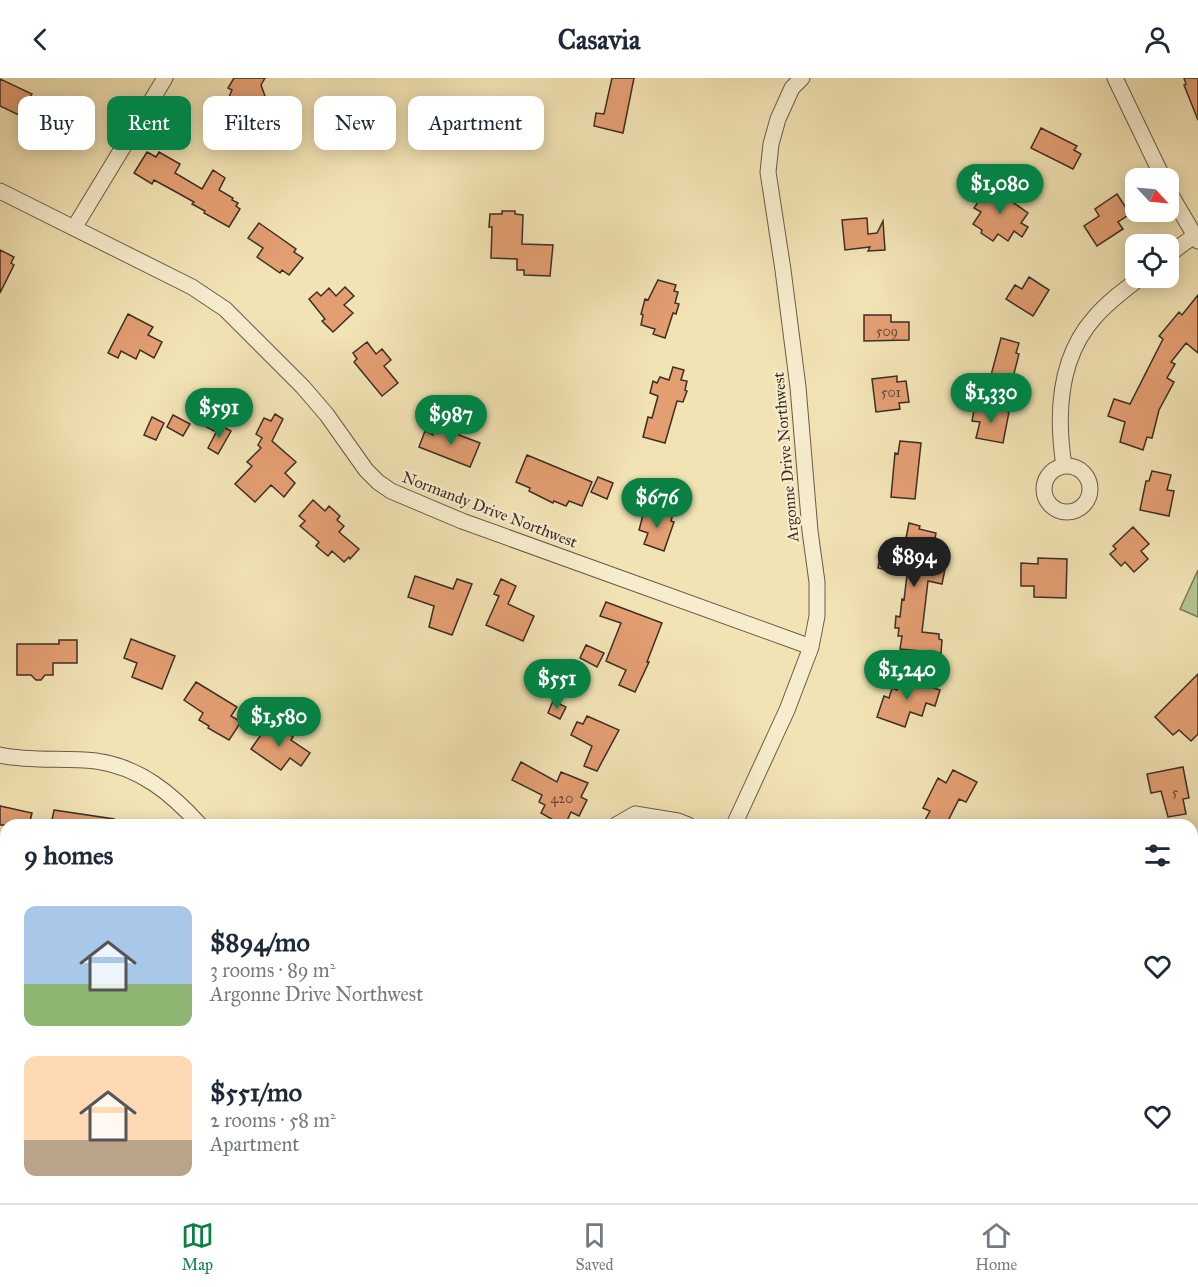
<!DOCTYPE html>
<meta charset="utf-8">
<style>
:root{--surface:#fff;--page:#f2f2f3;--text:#1f2937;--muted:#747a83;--line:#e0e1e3;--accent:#0b8043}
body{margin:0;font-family:"IM FELL Great Primer",serif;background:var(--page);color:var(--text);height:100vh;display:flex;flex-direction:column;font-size:22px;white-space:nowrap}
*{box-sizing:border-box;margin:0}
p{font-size:20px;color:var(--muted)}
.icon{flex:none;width:33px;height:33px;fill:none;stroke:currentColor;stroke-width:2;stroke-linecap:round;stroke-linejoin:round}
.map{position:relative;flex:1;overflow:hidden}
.drawer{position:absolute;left:0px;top:741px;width:1198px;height:384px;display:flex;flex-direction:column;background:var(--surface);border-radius:18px 18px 0 0;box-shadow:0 3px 15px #0003}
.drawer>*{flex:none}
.top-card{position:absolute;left:18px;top:18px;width:600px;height:54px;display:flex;gap:12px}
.needle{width:39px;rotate:116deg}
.controls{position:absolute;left:1125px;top:90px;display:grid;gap:12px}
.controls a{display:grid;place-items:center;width:54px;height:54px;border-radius:12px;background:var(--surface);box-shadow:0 3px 15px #0003;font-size:30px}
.price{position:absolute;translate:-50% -51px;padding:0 14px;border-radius:21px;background:var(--accent);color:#fff;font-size:20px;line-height:39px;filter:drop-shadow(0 2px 3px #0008)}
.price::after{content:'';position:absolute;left:50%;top:36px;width:18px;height:14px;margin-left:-9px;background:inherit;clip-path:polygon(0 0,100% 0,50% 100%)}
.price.current{background:#222;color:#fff}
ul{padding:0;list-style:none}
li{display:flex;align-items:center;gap:18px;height:150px;padding:0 24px}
li span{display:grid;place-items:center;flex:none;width:168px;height:120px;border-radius:12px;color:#555}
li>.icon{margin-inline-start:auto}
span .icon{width:72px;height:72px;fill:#fffc;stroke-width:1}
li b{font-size:26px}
h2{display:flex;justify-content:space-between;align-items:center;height:72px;padding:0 24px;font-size:26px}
.chip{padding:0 21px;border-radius:12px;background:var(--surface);box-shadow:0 3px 15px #0003;font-size:21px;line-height:54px}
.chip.current{background:var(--accent);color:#fff}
header{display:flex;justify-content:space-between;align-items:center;height:78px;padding:0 24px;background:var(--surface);font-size:27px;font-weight:800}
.dock{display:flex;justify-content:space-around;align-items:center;height:84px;border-top:2px solid var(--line);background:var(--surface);font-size:16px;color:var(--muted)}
.dock a{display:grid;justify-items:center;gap:3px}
.dock .current{color:var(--accent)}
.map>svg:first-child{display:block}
.green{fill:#b3c592;stroke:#787a5a;stroke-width:1.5}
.building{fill:#e39e72;stroke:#3e2e23;stroke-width:1.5}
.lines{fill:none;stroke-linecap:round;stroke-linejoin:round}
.minor-casing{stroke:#6b5b47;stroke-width:17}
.minor{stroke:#f7edce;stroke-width:15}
.labels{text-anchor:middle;stroke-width:4.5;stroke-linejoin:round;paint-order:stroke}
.number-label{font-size:14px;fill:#674a37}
.street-label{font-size:16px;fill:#3e2e23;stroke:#f7edce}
</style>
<header><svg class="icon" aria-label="back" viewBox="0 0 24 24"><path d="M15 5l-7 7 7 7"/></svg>Casavia<svg class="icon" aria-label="person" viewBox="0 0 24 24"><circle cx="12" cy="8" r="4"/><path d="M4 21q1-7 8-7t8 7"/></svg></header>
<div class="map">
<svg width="1198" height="1125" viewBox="0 0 1198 1125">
<rect width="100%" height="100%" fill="#f2e3b4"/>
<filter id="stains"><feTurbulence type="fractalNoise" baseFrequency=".00333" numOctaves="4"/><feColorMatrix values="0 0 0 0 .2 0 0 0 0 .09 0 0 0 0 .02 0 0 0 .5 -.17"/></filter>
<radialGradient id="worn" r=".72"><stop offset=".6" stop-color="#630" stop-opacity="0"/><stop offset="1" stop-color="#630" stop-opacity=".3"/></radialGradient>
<path class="green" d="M1198,492V539L1180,531Z"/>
<path class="building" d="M234,0H265L261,7L269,29L252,34L250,30L229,19L232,12L228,10Z
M612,0H634L623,55L594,48L596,35L604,36Z
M1184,0H1198V42L1184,7L1186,6Z
M0,1L32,16L30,19L53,30L54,28L69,35L70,33L91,43L79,69L51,56L53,52L44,48L48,41L25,31L21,38L0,28Z
M1041,50L1077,68L1074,72L1081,76L1073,91L1031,70Z
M147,74L156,79L159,74L180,86L175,95L202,111L213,92L225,100L219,112L233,120L232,122L238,125L236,128L240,131L229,149L204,135L205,133L192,126L194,124L167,109L154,102L152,106L134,95Z
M1002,107L1016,117L1011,123L1028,135L1021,145L1028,149L1022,159L1014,153L1008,163L998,156L993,163L981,155L982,152L973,146L981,134L974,130L986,112L994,118Z
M1117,116L1130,136L1118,144L1123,151L1097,168L1084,148L1099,138L1095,131Z
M502,133H515V136L523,137L522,166L553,167L550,198L524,197V192H517V181L491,180L492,149H489L490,136H502Z
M867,140L868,156L877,155L883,143L885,172L868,173L870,169L845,172L842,142Z
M259,145L296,171L294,174L303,180L289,197L282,192L280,195L257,179L263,170L248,160Z
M0,172L14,179L11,185L14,187L0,215Z
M1029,199L1049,212L1033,238L1006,221L1015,207L1022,211Z
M658,202L676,207L674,213L678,214L675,225L679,226L676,236L673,235L665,260L653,256L655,251L641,247L643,237L641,236L645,221L648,222Z
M345,209L354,218L344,227L353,235L333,254L322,243L325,241L309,221L317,214L321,218L329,210L336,218Z
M1198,217V275L1186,265L1171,284L1175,286L1167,300L1174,304L1159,332L1152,360L1147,359L1143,372L1120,364L1125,344L1108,338L1114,321L1130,326L1163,261L1159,258L1179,234L1182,237Z
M128,236L153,249L148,257L162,264L154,280L140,272L136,281L121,273L118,280L108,275Z
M864,237H891V244H909V262L864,263Z
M1001,260L1019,265L1016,275L1019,276L1011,307L990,301Z
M367,264L376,276L382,271L391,282L384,288L398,305L382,318L354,284L357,281L353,275Z
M673,289L684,292L681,302L687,303L685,312L687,313L683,324L677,323L665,365L643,359L648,339L652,340L658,318L650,315L653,303L657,305L660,299L669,302Z
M897,298V304L906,303L909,324L899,325L900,331L876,334L872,301Z
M975,327L1009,334L1003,365L976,360L980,344L972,343Z
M202,329L221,340L214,353L195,343Z
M275,336L283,341L272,363L296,384L285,395L295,405L284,419L271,407L255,424L235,406L252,388L247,384L261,370L258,367L262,360L256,356L264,340L271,343Z
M173,337L190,346L183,358L167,349Z
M152,339L164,345L156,362L144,357Z
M220,347L231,353L218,376L208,370Z
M436,349L448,354L449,351L460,355L459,357L480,365L470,389L419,369L425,353L433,357Z
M900,363L921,365L915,421L891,419L895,375L898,376Z
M527,377L592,404L582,428L569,423L566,428L554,423L553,425L529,413L530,410L516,404Z
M1152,393L1171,397L1167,412L1174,413L1169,438L1140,432L1146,403H1149Z
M598,399L613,405L607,421L591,414Z
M313,422L325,433L329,428L340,438L337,442L344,448L339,454L359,471L350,481L349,479L344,484L332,473L328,478L316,468L319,464L300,448L305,443L299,438Z
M662,432L673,436L671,443L674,444L664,473L644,466L648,455L639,452L644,433L660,439Z
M909,445L920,448L919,451L936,455L934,466L930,465L925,487L945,491L942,506L928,503L922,554L939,556V561L942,562L941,575L900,571L902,558H898L899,550H895L896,538L900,539L902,521L904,522L907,497L878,490L882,470L903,475Z
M1133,449L1149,466L1141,473L1148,481L1134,494L1125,484L1121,488L1110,476L1116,471L1113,468Z
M1038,480L1067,481L1066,520L1034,519V508H1021V485L1038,486Z
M415,498L453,511L457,501L472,506L452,557L429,549L434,528L408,519Z
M501,501L516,508L508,526L534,538L523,563L486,547L499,518L494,516Z
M606,524L662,545L647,584H649L635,614L619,607L626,592L606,583L621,545L600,538Z
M131,561L175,578L162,611L132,599L137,585L124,580Z
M59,562H77V585H53V597H45L41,602H36L31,597H17V566H59Z
M586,567L604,575L597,589L580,580Z
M1198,596V656L1191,663L1179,652L1173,657L1155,639Z
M902,597L928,606L927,608L940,612L935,628L926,625L922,638L910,634L905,649L877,639L884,618L889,620L892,610L897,612Z
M196,604L237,629L231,638L241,644L229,662L208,650L209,648L199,642L203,635L184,622Z
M553,623L566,629L560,641L548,635Z
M587,638L619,652L597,693L584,688L592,668L571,657L577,644L583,646Z
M276,647L293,659L291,662L310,675L301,688L290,680L281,692L251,671L265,651L271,655Z
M521,684L557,704L561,694L588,705L581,719L587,722L579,738L571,734L565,747H562L541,735L545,727L539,724L542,717L512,702Z
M1183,689L1189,720L1183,721L1186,736L1168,739L1161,713L1151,715L1147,696Z
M953,692L977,704L966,724L959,721L946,747H935L925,742L930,733L923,730L938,700L946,705Z
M0,728L32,735L29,747H0Z
M54,732L114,741V747H51Z"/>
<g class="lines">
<defs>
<path id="minor" d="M1115,0L1163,100
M1168,112L1198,163
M0,113L192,209L225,231L303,309L327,337L366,392L378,404L391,413L462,443L811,569
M74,150L165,0
M1168,177L1194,158
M1044 411a23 23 0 1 1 46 0a23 23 0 1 1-46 0Z
M1064,388C1056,336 1058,280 1095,239C1108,224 1124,212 1140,200
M0,677C32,684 64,679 96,683C140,689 172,716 200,747
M616,747L635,736L678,743L688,747
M734,747L787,632L811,569L817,538V504L810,453L798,309L783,192L768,94L771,66L778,41L792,10L802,0
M1192,974L1198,973
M974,1119L977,1125
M537,1125L542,1119
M999,1125L1002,1119"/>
</defs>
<use href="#minor" class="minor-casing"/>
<use href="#minor" class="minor"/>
</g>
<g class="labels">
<g class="number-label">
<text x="887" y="258">509</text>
<text x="891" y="319">501</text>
<text x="1175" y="719">5</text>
<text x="562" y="725">420</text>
</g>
<g class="street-label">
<text transform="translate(785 379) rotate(-95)" y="6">Argonne Drive Northwest</text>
<text transform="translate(490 431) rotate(21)" y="6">Normandy Drive Northwest</text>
</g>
</g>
<rect width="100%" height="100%" filter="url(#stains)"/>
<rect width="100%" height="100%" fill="url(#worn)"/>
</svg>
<div class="controls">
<a><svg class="needle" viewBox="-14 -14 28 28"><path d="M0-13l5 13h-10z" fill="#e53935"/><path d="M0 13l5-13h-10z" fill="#747a83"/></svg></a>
<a><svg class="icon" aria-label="locate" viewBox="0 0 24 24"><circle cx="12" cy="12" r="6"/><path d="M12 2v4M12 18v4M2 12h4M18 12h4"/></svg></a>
</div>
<b class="price" style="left:1000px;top:137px">$1,080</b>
<b class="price" style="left:991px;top:346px">$1,330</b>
<b class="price" style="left:219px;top:361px">$591</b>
<b class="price" style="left:451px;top:368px">$987</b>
<b class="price" style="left:657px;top:451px">$676</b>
<b class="price current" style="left:914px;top:510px">$894</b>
<b class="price" style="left:907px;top:623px">$1,240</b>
<b class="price" style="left:557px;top:632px">$551</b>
<b class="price" style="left:279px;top:670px">$1,580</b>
<div class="top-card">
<a class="chip">Buy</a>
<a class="chip current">Rent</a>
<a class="chip">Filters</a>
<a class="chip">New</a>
<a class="chip">Apartment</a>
</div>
<section class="drawer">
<h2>9 homes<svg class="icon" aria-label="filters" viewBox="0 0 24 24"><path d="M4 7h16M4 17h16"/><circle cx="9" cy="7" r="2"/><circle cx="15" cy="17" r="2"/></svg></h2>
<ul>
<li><span style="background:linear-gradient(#a9c7e8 65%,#8fb573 0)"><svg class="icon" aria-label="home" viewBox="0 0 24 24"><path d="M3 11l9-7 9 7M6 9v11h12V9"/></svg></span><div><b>$894/mo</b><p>3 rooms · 89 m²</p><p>Argonne Drive Northwest</p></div><svg class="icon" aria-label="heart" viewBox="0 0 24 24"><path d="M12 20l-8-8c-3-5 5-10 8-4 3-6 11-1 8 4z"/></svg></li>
<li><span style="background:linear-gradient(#ffd9b3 70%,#b9a48a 0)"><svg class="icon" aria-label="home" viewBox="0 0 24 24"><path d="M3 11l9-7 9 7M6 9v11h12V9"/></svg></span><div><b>$551/mo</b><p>2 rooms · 58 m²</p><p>Apartment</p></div><svg class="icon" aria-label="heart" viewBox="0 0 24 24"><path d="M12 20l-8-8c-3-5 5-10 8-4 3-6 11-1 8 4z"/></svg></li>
</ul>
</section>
</div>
<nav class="dock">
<a class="current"><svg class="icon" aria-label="map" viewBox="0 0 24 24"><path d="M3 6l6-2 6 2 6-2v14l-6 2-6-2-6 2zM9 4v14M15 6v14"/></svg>Map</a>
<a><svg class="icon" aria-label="saved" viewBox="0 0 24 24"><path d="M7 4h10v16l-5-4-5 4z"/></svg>Saved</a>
<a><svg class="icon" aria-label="home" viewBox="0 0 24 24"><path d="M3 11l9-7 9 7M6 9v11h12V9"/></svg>Home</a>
</nav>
